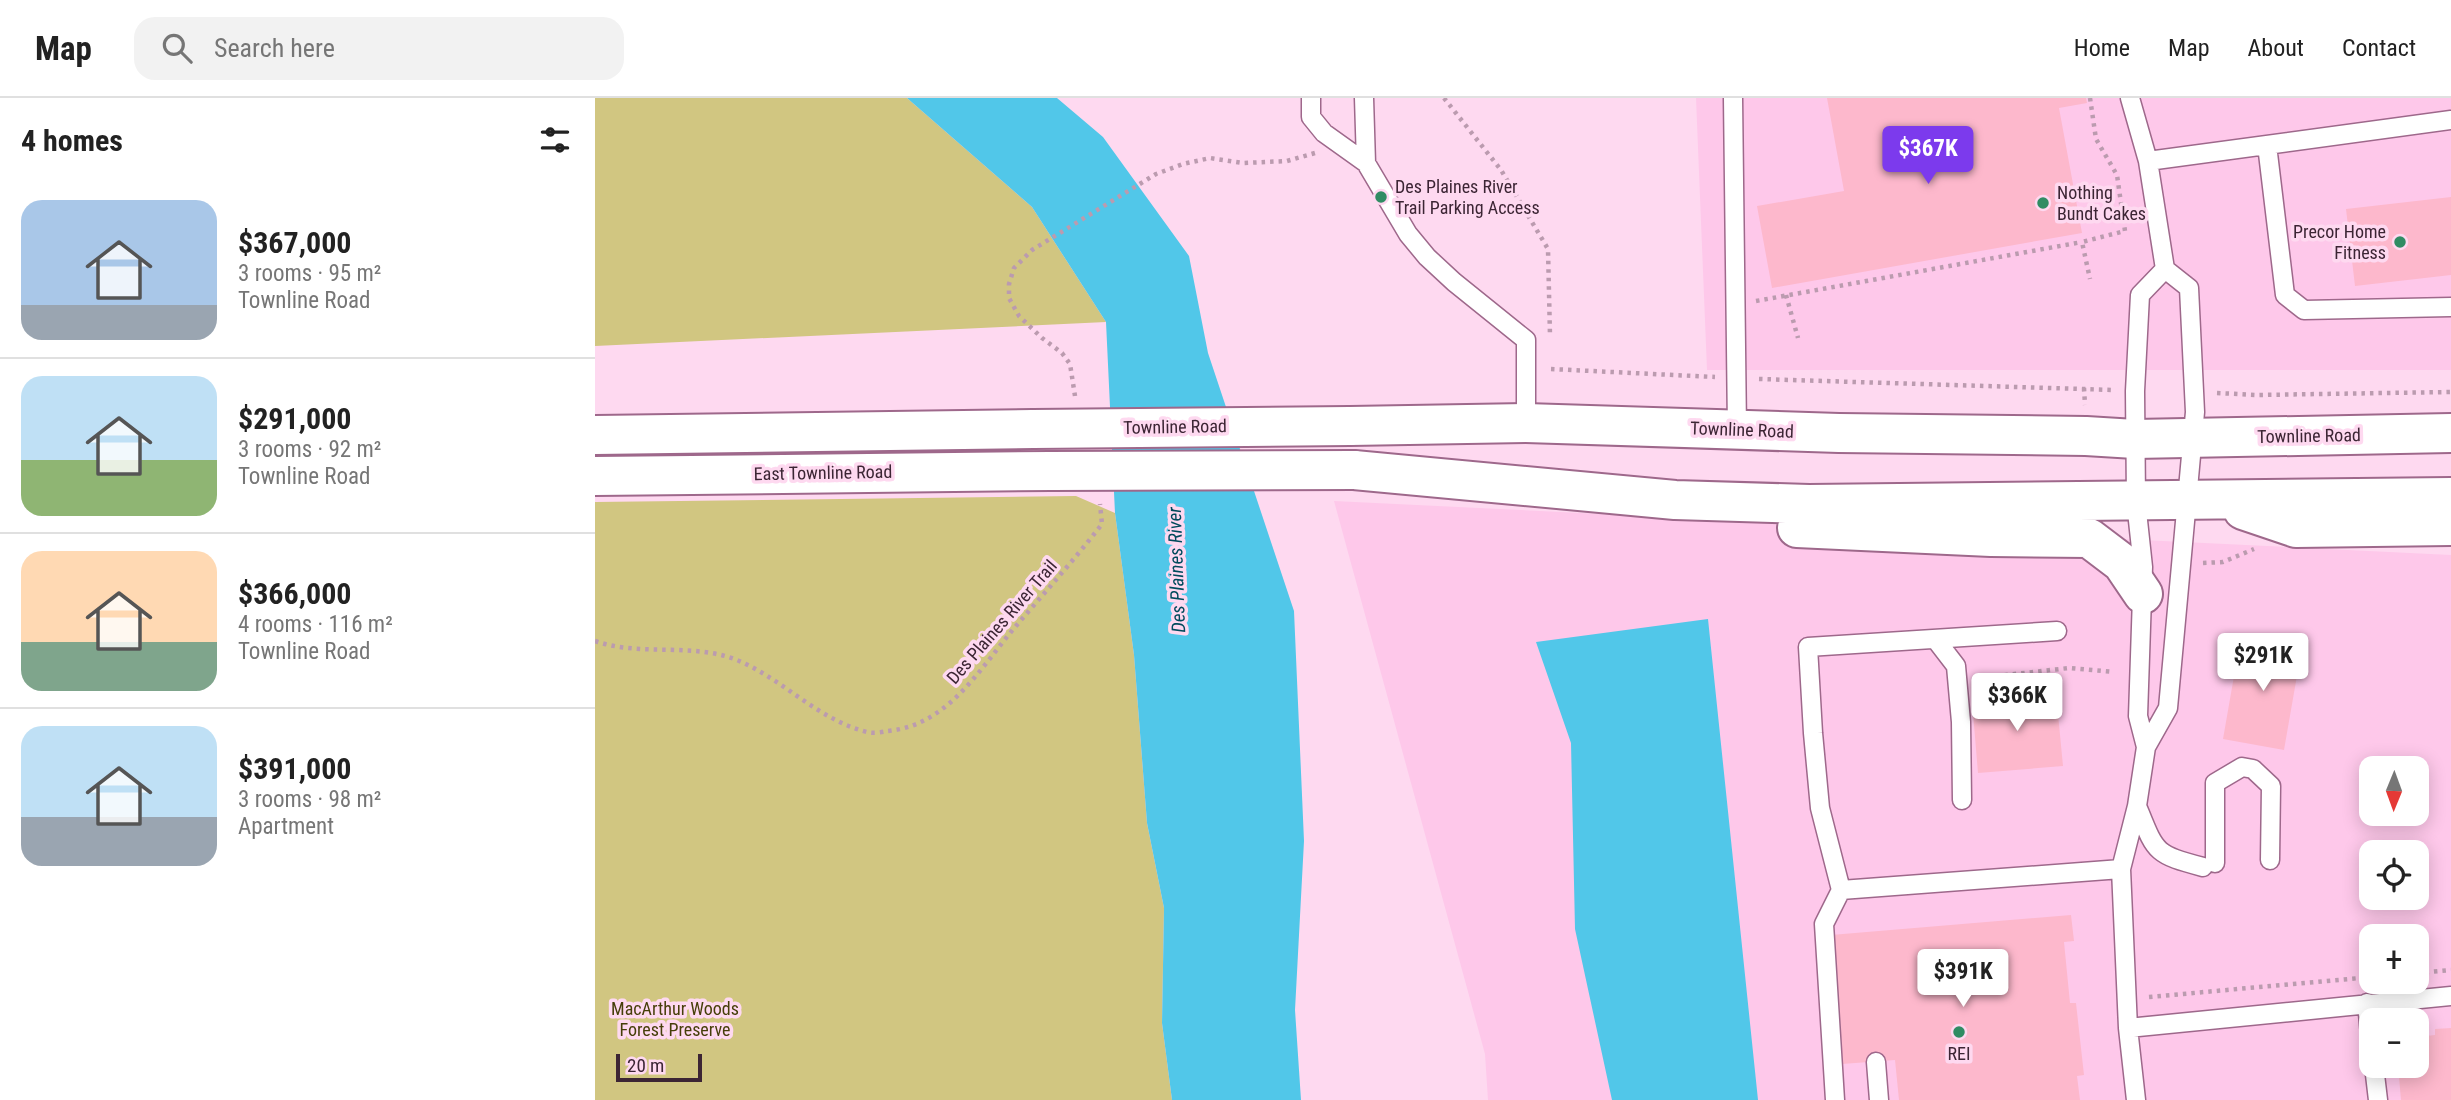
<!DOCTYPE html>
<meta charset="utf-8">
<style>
:root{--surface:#fff;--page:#f2f2f2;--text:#222;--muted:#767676;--line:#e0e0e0;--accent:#7c3aed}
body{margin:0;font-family:"Roboto Condensed",sans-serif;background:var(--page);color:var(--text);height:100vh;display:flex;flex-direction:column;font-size:26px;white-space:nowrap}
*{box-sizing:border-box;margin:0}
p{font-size:23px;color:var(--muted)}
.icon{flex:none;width:38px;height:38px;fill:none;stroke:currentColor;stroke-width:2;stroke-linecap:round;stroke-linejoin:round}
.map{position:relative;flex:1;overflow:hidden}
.details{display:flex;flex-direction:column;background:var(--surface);width:595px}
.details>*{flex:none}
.needle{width:46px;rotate:181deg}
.fabs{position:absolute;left:1764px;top:658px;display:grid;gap:14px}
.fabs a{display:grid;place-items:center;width:70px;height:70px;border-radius:14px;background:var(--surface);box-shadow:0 4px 18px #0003;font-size:35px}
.scale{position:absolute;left:21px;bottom:18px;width:86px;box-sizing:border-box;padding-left:7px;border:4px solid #3c2534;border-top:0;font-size:19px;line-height:24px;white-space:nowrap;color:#3c2534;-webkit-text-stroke:5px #fed9f0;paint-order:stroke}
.price{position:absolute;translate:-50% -60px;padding:0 16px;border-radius:7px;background:#fff;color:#222;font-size:23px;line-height:46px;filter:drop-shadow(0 2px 4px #0008)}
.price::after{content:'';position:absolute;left:50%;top:42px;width:21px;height:16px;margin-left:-10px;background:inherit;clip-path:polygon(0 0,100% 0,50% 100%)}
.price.active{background:var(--accent);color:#fff}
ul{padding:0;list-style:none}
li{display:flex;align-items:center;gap:21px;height:175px;padding:0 21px}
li+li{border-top:2px solid var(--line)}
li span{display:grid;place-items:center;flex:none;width:196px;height:140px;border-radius:21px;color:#555}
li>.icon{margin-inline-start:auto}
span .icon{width:84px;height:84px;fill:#fffc;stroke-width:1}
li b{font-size:30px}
h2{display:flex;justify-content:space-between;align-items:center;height:84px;padding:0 21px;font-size:30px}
header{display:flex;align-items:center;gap:42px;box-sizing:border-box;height:98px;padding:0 35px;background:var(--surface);border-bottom:2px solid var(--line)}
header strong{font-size:33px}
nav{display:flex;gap:38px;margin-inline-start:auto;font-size:24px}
.search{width:490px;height:63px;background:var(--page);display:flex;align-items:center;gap:18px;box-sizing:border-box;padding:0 24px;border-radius:21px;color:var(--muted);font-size:26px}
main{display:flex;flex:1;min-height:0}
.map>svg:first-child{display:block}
.built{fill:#fec8ea;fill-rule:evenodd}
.green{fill:#d1c681}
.water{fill:#51c7e9}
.building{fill:#fdb8cc}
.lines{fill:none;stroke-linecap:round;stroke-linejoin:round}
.lane-casing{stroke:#9e688b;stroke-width:21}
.primary-casing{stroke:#9e688b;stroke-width:42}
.path{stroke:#bb9baf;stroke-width:4.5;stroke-dasharray:3.5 5;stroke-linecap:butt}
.lane{stroke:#fff;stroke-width:18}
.primary{stroke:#fff;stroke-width:38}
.primary-bridge-casing{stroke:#9e688b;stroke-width:42;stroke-linecap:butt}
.primary-bridge{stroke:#fff;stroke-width:38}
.poi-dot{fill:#308c63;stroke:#fed9f0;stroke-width:2.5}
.labels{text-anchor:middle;stroke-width:7;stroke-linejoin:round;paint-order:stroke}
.poi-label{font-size:18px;fill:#3c2534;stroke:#fed9f0;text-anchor:start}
.street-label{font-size:18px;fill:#3c2534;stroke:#fed9f0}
.park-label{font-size:18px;fill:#463e09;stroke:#fed9f0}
.water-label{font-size:19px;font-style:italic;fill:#004a5c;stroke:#fed9f0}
</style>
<header>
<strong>Map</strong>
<div class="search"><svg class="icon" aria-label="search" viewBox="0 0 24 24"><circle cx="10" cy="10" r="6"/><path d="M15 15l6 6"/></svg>Search here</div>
<nav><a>Home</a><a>Map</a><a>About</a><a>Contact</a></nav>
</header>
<main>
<section class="details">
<h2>4 homes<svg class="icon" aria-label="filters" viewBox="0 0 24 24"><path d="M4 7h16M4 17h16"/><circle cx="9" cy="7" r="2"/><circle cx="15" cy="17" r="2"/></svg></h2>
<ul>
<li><span style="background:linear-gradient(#a9c7e8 75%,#9aa5b1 0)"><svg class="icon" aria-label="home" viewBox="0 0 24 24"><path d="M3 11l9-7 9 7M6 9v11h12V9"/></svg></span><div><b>$367,000</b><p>3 rooms · 95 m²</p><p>Townline Road</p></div></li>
<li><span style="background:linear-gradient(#bfe0f5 60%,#8fb573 0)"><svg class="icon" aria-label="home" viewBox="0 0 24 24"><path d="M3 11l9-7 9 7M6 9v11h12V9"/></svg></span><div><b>$291,000</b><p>3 rooms · 92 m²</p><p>Townline Road</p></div></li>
<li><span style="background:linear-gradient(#ffd9b3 65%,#7fa58c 0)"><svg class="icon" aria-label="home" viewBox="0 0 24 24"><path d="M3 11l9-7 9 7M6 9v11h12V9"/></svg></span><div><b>$366,000</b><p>4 rooms · 116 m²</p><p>Townline Road</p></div></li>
<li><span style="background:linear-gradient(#bfe0f5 65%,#9aa5b1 0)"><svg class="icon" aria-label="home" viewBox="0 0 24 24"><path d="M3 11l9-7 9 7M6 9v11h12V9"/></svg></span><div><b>$391,000</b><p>3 rooms · 98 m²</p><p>Apartment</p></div></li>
</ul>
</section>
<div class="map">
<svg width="1856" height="1002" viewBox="0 0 1856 1002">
<rect width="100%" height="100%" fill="#fed9f0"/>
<path class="built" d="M1101,0H1856V272H1112Z
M739,403L1856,457V1002H893L890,956ZM1776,670H1822V716H1776ZM1776,754H1822V800H1776ZM1776,838H1822V884H1776ZM1776,922H1822V968H1776Z"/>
<path class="green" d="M0,0H312L437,109L511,224L0,248Z
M481,398L520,415L539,557L552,725L569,810L567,925L577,1002H0V404Z"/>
<path class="water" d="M312,0H462L508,39L594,158L613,255L699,513L709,743L700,912L706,1002H577L567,925L569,810L552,725L539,557L520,415L511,224L437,109Z
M1113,521L1163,1002H1017L980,831L976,645L941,544Z"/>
<path class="building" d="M1232,0H1491L1492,5L1464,10L1487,135L1177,190L1162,108L1249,93Z
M1856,99V177L1760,188L1751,111Z
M1646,538L1707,549L1689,652L1628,641Z
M1461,595L1468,668L1383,675L1377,603Z
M1476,817L1479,843L1469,844L1475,905H1481L1489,977L1482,978L1485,1002H1304L1300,962L1247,966L1236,837Z
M1856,930V1002H1806L1803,968H1822V939L1840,937V931Z"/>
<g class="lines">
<defs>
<path id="lane" d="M716,0V19L729,35L771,65
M769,0L771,65L813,136L832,159L859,184L931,242V325
M1138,0L1142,332
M1535,0L1553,63L1570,171L1545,197L1540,293L1541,404L1548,469L1543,618L1551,649
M1672,47L1690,197L1709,212L1856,209
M1553,63L1856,22
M1341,542L1361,568L1366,624L1367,702
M1542,708C1561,755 1559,756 1608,769
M1620,765V685L1647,669L1658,671L1676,688L1675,762
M1246,792L1225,710L1218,635L1213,549L1462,533
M1772,905L1776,947
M1533,930L1856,898
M1281,964L1284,1002
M1779,968L1783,1002
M1240,1002L1229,826L1246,792L1526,771
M1541,1002L1533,930L1526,771L1542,708L1551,649L1573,610L1600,314L1594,190L1570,171"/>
<path id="primary" d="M755,328L931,325L1244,335L1491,338L1540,341L1856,335
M0,337L438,331
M759,372L1080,402L1214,406L1856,399
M0,378L455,373
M1648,412L1701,430L1856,428
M1202,430L1396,439L1494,440L1527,465L1548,496"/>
</defs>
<use href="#lane" class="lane-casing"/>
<use href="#primary" class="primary-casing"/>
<path class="path" d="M849,0L906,72L953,151L955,238
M1495,0L1501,41L1522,77L1530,133L1487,144L1495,181
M1191,197L1203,240
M1161,203L1487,144
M956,271L1120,279
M1164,281L1519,292
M1489,290L1490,307
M1622,295L1661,297L1856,294
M480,298L475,266L467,255L447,240L424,218L414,200V186L419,170L437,152L561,76L588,66L615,60L648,65L692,63L720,55
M1608,465L1628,464L1659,451
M0,543C46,559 97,544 142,562C188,581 223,622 272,634C279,636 287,634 293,633C354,627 385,570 421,528C450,494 480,461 507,426L505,406
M1384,580L1474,570L1519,574
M1822,875L1856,872
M1554,899L1776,879"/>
<use href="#lane" class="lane"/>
<use href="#primary" class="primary"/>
<defs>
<path id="primary-bridge" d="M438,331L755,328
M455,373L759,372"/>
</defs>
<use href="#primary-bridge" class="primary-bridge-casing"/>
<use href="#primary-bridge" class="primary-bridge"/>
</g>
<g class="poi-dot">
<circle cx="786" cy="99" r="7"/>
<circle cx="1448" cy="105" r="7"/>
<circle cx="1805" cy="144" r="7"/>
<circle cx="1364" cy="934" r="7"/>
</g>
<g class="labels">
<g class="poi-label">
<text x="800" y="95">Des Plaines River<tspan x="800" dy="21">Trail Parking Access</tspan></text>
<text x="1462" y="101">Nothing<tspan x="1462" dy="21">Bundt Cakes</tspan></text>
<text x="1791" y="140" text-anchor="end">Precor Home<tspan x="1791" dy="21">Fitness</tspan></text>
<text x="1364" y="962" text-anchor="middle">REI</text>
</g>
<g class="street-label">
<text transform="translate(580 329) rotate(-1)" y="6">Townline Road</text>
<text transform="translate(1147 332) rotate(2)" y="6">Townline Road</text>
<text transform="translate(1714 338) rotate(-1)" y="6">Townline Road</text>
<text transform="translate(228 375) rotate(-1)" y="6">East Townline Road</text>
<text transform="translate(407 524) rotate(-49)" y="6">Des Plaines River Trail</text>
</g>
<g class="park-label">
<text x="80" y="917">MacArthur Woods<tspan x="80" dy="21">Forest Preserve</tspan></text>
</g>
<g class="water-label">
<text transform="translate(581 472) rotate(-92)" y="7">Des Plaines River</text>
</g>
</g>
</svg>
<div class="fabs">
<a><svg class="needle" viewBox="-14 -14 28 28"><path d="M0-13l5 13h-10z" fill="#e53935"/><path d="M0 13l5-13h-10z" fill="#767676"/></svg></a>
<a><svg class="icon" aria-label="locate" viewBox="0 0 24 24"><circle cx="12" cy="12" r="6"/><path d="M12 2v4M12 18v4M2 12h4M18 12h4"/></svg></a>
<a>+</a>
<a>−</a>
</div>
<div class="scale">20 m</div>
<b class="price active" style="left:1333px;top:88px">$367K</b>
<b class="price" style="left:1668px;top:595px">$291K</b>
<b class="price" style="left:1422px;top:635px">$366K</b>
<b class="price" style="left:1368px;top:911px">$391K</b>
</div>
</main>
